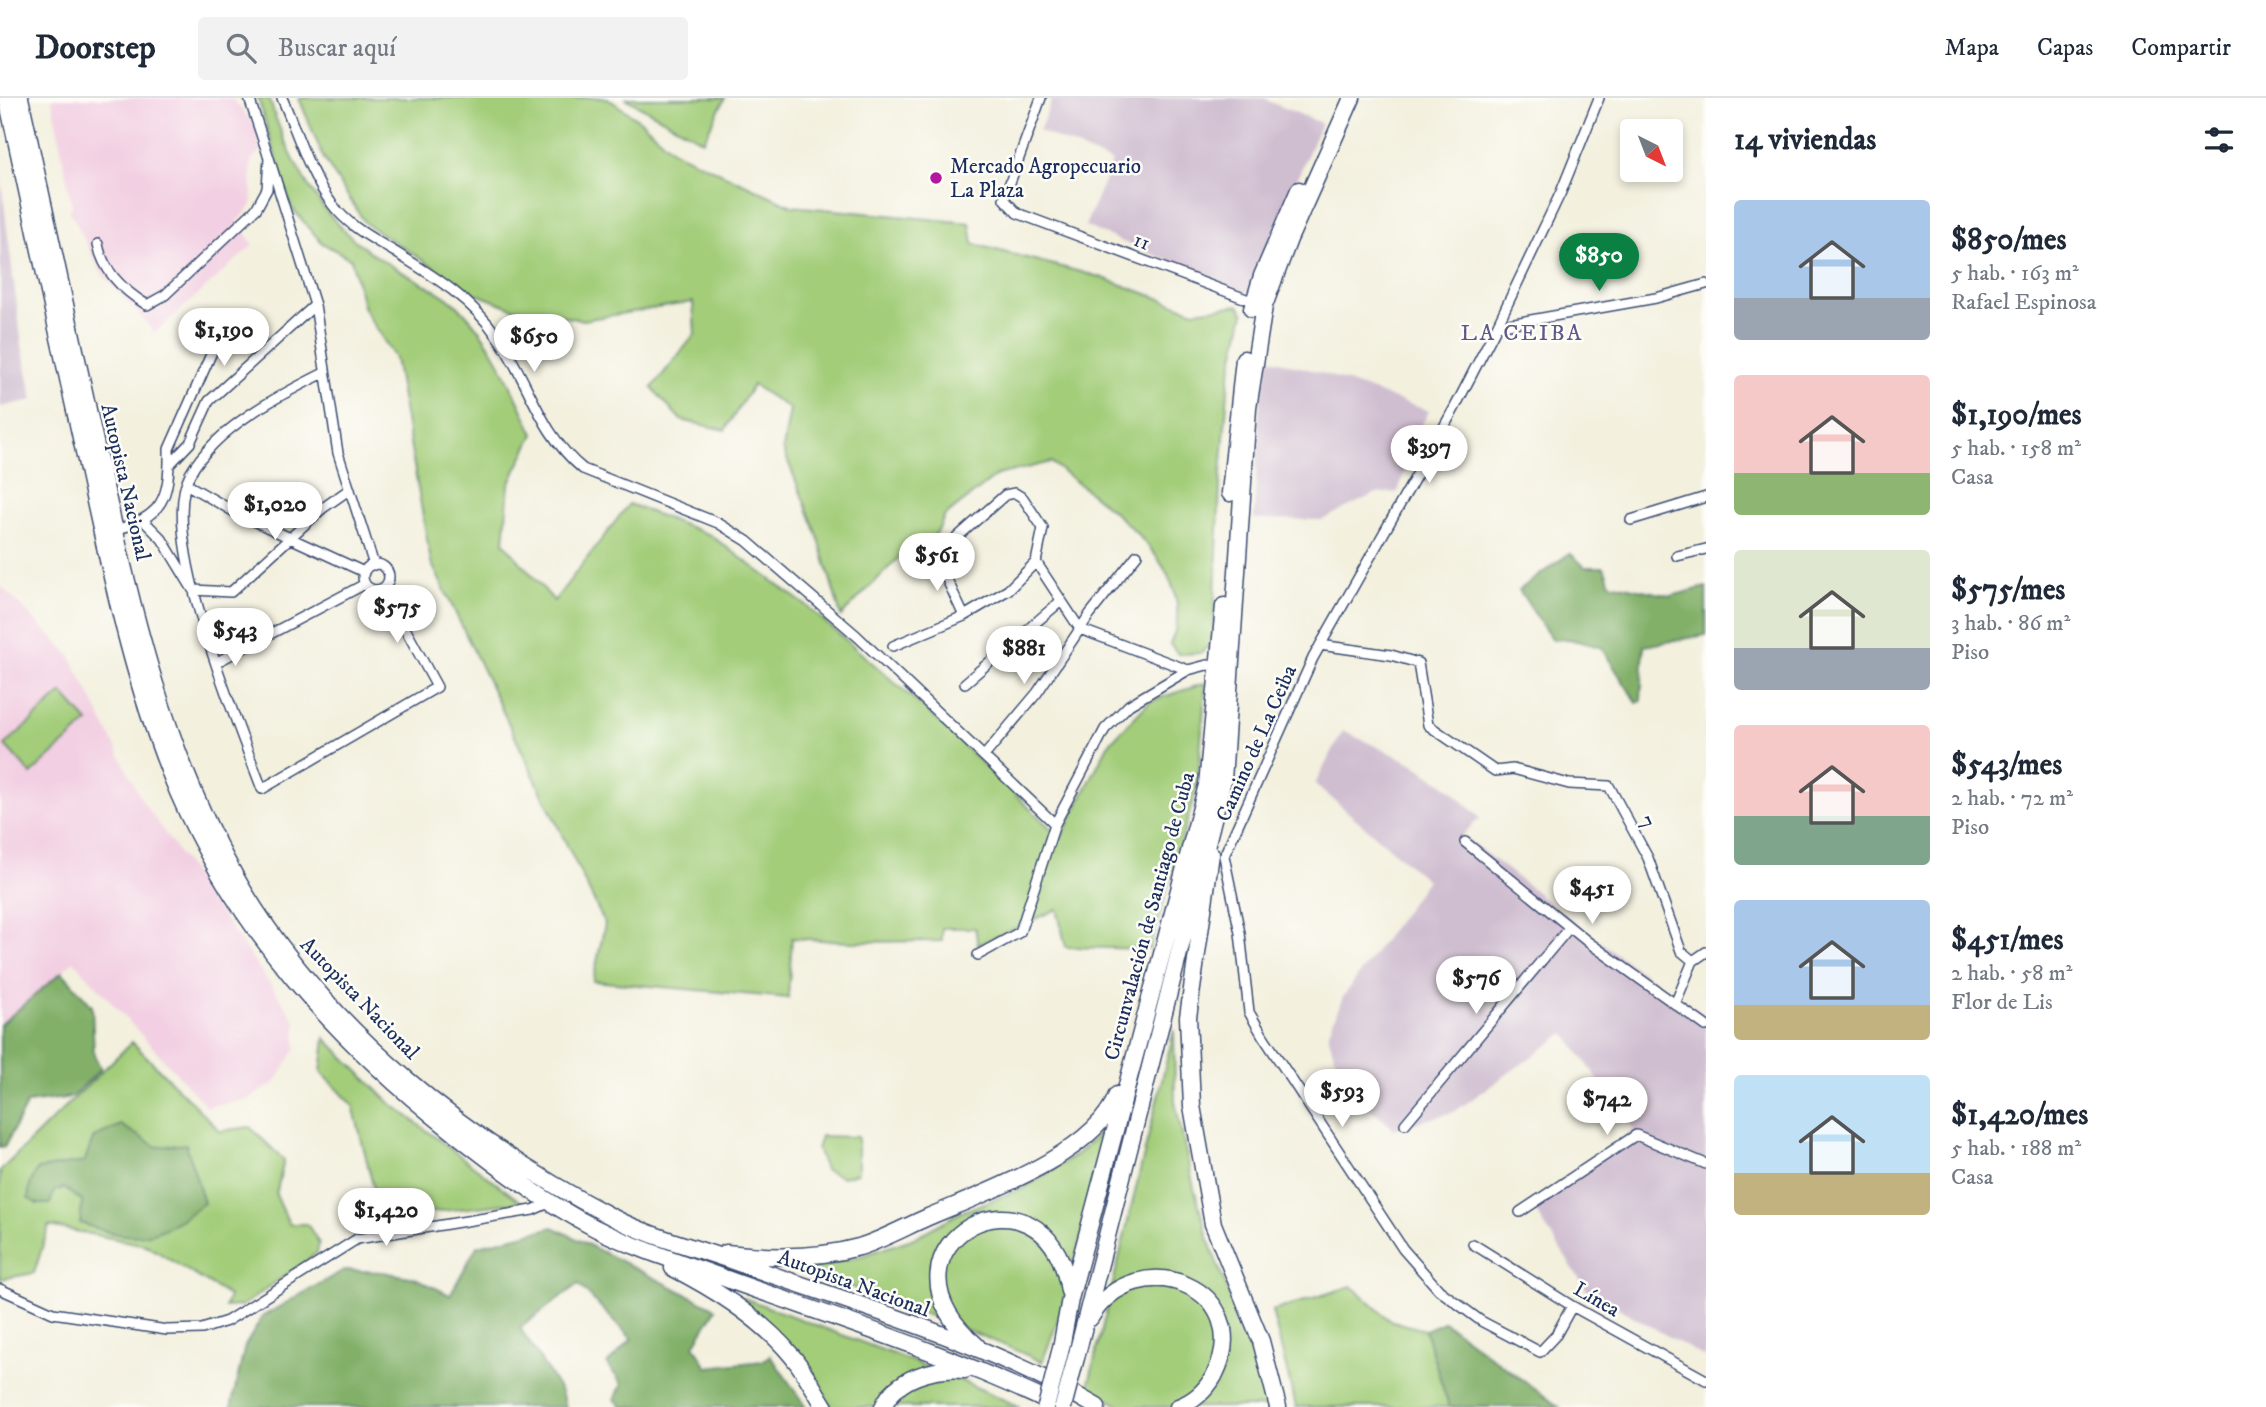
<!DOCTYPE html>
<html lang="es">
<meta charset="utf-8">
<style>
:root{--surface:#fff;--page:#f2f2f3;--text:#1f2937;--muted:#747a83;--line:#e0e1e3;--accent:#0b8043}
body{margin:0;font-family:"IM FELL DW Pica",serif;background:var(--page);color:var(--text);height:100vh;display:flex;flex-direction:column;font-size:26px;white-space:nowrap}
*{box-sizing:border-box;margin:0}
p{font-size:23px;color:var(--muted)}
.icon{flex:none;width:38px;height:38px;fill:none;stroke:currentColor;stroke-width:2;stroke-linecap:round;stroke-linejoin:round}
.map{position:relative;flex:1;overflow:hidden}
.drawer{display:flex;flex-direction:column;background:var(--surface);width:560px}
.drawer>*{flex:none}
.needle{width:46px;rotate:138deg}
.controls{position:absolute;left:1620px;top:21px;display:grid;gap:14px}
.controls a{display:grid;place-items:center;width:63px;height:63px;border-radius:7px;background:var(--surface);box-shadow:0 4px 10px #0003;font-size:35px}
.price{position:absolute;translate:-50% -60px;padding:0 16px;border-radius:24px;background:#fff;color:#222;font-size:23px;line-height:46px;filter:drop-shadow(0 2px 4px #0008)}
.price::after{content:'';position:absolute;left:50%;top:42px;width:21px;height:16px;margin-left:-10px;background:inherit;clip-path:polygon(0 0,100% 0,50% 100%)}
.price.current{background:var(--accent);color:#fff}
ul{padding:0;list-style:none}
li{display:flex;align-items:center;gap:21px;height:175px;padding:0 28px}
li span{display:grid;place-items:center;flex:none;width:196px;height:140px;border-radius:7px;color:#555}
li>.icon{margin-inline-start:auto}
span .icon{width:84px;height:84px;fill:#fffc;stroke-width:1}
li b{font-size:30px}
h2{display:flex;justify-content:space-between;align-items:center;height:84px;padding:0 28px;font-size:30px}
header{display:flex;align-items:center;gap:42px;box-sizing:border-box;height:98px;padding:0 35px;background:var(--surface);border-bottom:2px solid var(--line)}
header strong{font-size:33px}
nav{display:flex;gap:38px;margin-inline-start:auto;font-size:24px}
.search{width:490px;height:63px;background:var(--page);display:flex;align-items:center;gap:18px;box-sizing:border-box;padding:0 24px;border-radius:7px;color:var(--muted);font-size:26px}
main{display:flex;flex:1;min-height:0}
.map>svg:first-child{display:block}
.built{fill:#f2cfe2}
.industrial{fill:#cfbdd0}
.green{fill:#a3cd79;stroke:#5f7e6c;stroke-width:2}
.forest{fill:#82b069;stroke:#4e7064;stroke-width:2}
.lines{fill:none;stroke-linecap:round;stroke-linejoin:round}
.street-casing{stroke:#3b4c71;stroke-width:12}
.highway-casing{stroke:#3b4c71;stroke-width:19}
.street{stroke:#fff;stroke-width:9}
.highway{stroke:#fff;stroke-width:16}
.highway-bridge-casing{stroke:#3b4c71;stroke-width:19;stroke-linecap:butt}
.highway-bridge{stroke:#fff;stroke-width:16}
.poi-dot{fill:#b5179e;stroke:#fdfcf7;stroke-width:2.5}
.labels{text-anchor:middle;stroke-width:5;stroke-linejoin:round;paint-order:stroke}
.poi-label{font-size:21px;fill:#1b2f5e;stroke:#fdfcf7;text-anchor:start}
.street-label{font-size:21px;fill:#1b2f5e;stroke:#fdfcf7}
.neighbourhood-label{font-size:23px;letter-spacing:2px;fill:#5f5988;stroke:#fdfcf7}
</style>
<header>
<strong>Doorstep</strong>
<div class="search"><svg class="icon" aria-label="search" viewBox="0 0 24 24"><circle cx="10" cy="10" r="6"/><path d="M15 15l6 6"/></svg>Buscar aquí</div>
<nav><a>Mapa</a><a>Capas</a><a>Compartir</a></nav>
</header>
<main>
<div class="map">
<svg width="1706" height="1309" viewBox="0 0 1706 1309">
<rect width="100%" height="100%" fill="#fdfcf7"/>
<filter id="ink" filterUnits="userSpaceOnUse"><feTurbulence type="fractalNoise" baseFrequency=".0143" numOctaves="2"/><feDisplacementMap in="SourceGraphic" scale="14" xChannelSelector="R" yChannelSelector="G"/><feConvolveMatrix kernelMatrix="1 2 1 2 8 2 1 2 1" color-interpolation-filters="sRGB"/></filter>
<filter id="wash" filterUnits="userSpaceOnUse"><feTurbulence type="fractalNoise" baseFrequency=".00686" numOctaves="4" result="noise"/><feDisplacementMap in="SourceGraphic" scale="28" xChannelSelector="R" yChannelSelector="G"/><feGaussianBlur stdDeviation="1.57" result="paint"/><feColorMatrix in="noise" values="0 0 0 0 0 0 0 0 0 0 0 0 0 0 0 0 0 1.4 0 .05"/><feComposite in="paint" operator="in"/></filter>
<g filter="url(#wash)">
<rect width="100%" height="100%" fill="#f3f0de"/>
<path class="built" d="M54,0H231L256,28L261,52L251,62L252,107L238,123L253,147L155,235L102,176L69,112L72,110L52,2Z
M0,487L70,557L143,704L296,923V950L275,985L246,1002L207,1009L74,863L0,927Z"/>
<path class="industrial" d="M1053,0H1269L1268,3L1321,25L1248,196L1085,128L1112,64L1039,33Z
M0,75L22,248L33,302L0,309Z
M1262,258L1322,275L1429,313L1416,338L1398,394L1374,396L1322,422L1254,421Z
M1343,633L1412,665L1453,693L1480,720L1462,737L1627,864L1706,918V1260L1587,1192L1532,1108L1634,1032L1565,935L1454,1014L1394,1031L1343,988L1328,936L1343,899L1427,782L1315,686Z"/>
<path class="green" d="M258,0H269C289,64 323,126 382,162C405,177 445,194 463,213C496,247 513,294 534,336L509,386L504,445L554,503L629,406L710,437L808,509L924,610L1061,740L1108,647L1150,603L1206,585L1197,689L1150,851L1066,849L1057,811L978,847L975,830H942V843L849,844L792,840L788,900L593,883L605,826L431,464L395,260L364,211L351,161L322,145L291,109Z
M299,0H607L642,24L673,53L792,108L970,125L973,146L1100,179L1194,213L1239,207L1244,215L1229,281L1220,387L1213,544L1201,555L1178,556L1170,546C1206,470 1101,405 1051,364L997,377L944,419L938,433L923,450L906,452L841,518L818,438L783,351L790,311L753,287L725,332L681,322L652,290L695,236L693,204L583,222L513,210L474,195L365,125L324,61Z
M625,0H725L703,43Z
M62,595L88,624L31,676L5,647Z
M1174,932L1175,1004L1194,1090L1211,1149L1258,1273L1268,1309H1122L1088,1289Z
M325,940L389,1004L521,1104L381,1120L353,1007L321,974Z
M132,944L220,1033L250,1029L284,1062L276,1097L289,1126H307L319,1145L317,1155L242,1208L225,1209L229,1198L146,1147L49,1128L34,1175L0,1181V1073Z
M1107,1029L1065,1204L1042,1264C962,1227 879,1200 797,1169L855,1160L912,1141L961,1114L1026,1089L1077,1056Z
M821,1038L858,1039V1075L843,1079L825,1072L817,1051Z
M1352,1188L1389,1222L1425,1232L1449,1309H1296L1272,1213Z
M725,1193L946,1276L1020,1309H832Z"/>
<path class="forest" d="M1570,455L1585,469H1604L1610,485L1671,498L1706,489V537L1644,548L1641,602L1637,605L1601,549L1569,541L1552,542L1519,492Z
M62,874L92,908L94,957L101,971L72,999L27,1005L5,1048L0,1049V927Z
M121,1027L157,1049L186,1046L204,1105C155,1142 139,1146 80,1125L82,1103L64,1090L54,1093L50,1106H37L28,1100L30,1086L38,1071L84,1064L94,1039Z
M553,1129L716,1211L694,1247L707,1269L763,1263L770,1257L806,1309H622L615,1301L622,1286L607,1266L632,1241L578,1186L520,1230L561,1294L566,1309H231L245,1248L263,1218L344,1172L383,1174L415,1180L450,1197L477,1148Z
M1444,1224L1559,1309H1449L1425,1232Z"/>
</g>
<g filter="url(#ink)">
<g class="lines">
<defs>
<path id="street" d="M282,0C297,34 309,76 332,106C348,128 372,140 395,154C432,177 472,201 497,238C529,282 539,335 583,371L718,425L747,443L857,538L1055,726
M1041,0L1004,101L1017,115L1257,205
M269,60L315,207L338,355L374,467
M98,146C103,173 124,193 147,207L165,197L256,111L267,91L269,60L249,0
M1497,228L1656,200L1706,186
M324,275C276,299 217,329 190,376C157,436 238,626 262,691L437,589L383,490
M170,366L190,345L209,303L315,207
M350,391L323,410L290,440L364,474
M143,422L162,441L193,492L231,494L290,440L233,413L186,386
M1631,422L1706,399
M115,432C163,419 170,400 169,351L216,245L217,218
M1677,458L1706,451
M1036,464L1080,531L1188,572
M363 479a13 13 0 1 1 26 0a13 13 0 1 1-26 0Z
M1320,547L1391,557L1418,565L1428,627L1495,673L1513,671L1569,686L1609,688L1648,760L1681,853L1693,863
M893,548L964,518L1008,492L1036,464L1043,430L1023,400L1015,395L1005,397L936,458L964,518
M217,564L365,486
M965,585L1061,503
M985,657L1037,595L1090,516L1137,457
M1465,744L1588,844L1706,928
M978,857L1020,834L1055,726L1105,631L1129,607L1188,572L1207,567L1220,568
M1675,906L1693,863L1706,854
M1405,1026L1569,830
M1520,1114L1636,1037L1706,1066
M1473,1146L1572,1208L1706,1282
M0,1191L53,1215L167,1232L202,1231L227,1223L357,1141L533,1112L551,1104
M1572,1208L1556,1237L1540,1254L1481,1223L1439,1192L1403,1151L1263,938L1249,914L1240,835L1224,758L1313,560L1454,311L1497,228L1561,94L1599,0"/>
<path id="highway" d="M7,0C33,122 60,245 87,367C111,476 134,591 178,694C237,831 335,940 451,1032C496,1068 544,1104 595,1130C638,1152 687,1166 732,1183C841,1222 953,1257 1057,1308
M20,0C45,115 70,230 95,344C129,497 162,656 243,792C328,933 469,1045 614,1120C649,1138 690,1148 727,1161C849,1205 986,1243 1097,1309
M1252,211L1262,178L1299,92
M1230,395L1244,261
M1211,756L1188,919L1192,1008L1213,1126L1261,1243L1278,1309
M726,1155C770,1160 816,1161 859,1149C882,1142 905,1129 928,1119C982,1096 1096,1056 1117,997
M673,1170C716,1192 761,1220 792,1258C805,1273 814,1292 825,1309
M1090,1220C1137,1142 1259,1191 1214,1278C1206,1292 1193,1304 1178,1309
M977,1248C859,1147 1047,1048 1069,1193
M1061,1250L1070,1201L1207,687L1224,508
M1078,1252L1223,682L1248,310L1264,208L1289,141L1352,0
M883,1309C896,1279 935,1269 965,1272"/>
</defs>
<use href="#street" class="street-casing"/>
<use href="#highway" class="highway-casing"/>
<use href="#street" class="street"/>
<use href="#highway" class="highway"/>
<defs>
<path id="highway-bridge" d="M1046,1309L1061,1250
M1063,1309L1078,1252"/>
</defs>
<use href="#highway-bridge" class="highway-bridge-casing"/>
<use href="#highway-bridge" class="highway-bridge"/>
</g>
</g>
<circle class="poi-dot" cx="936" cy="80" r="7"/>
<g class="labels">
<g class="poi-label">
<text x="950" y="75">Mercado Agropecuario<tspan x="950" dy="24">La Plaza</tspan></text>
</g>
<g class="street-label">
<text transform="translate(1142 143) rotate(21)" y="7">11</text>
<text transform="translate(126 384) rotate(77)" y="7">Autopista Nacional</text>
<text transform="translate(1256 645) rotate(-66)" y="7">Camino de La Ceiba</text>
<text transform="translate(1648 723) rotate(62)" y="7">7</text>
<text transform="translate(1149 818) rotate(-75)" y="7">Circunvalación de Santiago de Cuba</text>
<text transform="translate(360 900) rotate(46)" y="7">Autopista Nacional</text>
<text transform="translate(854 1185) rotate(20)" y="7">Autopista Nacional</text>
<text transform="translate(1597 1201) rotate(30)" y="7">Línea</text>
</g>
<g class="neighbourhood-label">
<text x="1522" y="242">LA CEIBA</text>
</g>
</g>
</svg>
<div class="controls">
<a><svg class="needle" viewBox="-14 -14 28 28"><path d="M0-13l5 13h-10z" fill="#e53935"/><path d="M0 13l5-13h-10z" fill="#747a83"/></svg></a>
</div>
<b class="price current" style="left:1599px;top:195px">$850</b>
<b class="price" style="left:224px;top:270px">$1,190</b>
<b class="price" style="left:534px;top:276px">$650</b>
<b class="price" style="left:1429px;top:387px">$397</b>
<b class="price" style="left:275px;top:444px">$1,020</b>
<b class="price" style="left:937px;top:495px">$561</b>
<b class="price" style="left:397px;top:547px">$575</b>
<b class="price" style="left:235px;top:570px">$543</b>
<b class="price" style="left:1024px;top:588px">$881</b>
<b class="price" style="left:1592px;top:828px">$451</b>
<b class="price" style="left:1476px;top:918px">$576</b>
<b class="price" style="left:1342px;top:1031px">$593</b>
<b class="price" style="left:1607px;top:1039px">$742</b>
<b class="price" style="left:386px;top:1150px">$1,420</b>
</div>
<section class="drawer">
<h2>14 viviendas<svg class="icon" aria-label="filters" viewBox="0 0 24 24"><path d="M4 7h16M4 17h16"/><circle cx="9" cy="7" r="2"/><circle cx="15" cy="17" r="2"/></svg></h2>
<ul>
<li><span style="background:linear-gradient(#a9c7e8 70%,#9aa5b1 0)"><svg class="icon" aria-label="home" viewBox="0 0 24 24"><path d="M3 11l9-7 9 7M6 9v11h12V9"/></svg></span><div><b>$850/mes</b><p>5 hab. · 163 m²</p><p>Rafael Espinosa</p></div></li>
<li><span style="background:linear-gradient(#f6c9c9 70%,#8fb573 0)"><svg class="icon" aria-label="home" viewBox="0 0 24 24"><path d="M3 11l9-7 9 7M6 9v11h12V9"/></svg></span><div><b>$1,190/mes</b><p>5 hab. · 158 m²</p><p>Casa</p></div></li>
<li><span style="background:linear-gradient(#dfe7d0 70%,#9aa5b1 0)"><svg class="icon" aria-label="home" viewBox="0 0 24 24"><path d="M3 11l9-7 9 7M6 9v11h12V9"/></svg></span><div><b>$575/mes</b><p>3 hab. · 86 m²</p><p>Piso</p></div></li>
<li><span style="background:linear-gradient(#f6c9c9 65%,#7fa58c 0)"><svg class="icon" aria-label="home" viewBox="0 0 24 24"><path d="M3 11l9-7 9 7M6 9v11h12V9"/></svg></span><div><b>$543/mes</b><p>2 hab. · 72 m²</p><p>Piso</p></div></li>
<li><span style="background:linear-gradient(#a9c7e8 75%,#c2b280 0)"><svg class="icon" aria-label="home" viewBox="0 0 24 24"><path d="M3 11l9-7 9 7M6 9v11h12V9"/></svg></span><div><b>$451/mes</b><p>2 hab. · 58 m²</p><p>Flor de Lis</p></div></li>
<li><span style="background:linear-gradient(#bfe0f5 70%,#c2b280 0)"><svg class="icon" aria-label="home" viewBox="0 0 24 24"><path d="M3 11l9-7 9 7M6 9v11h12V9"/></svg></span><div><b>$1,420/mes</b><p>5 hab. · 188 m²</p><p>Casa</p></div></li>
</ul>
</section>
</main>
